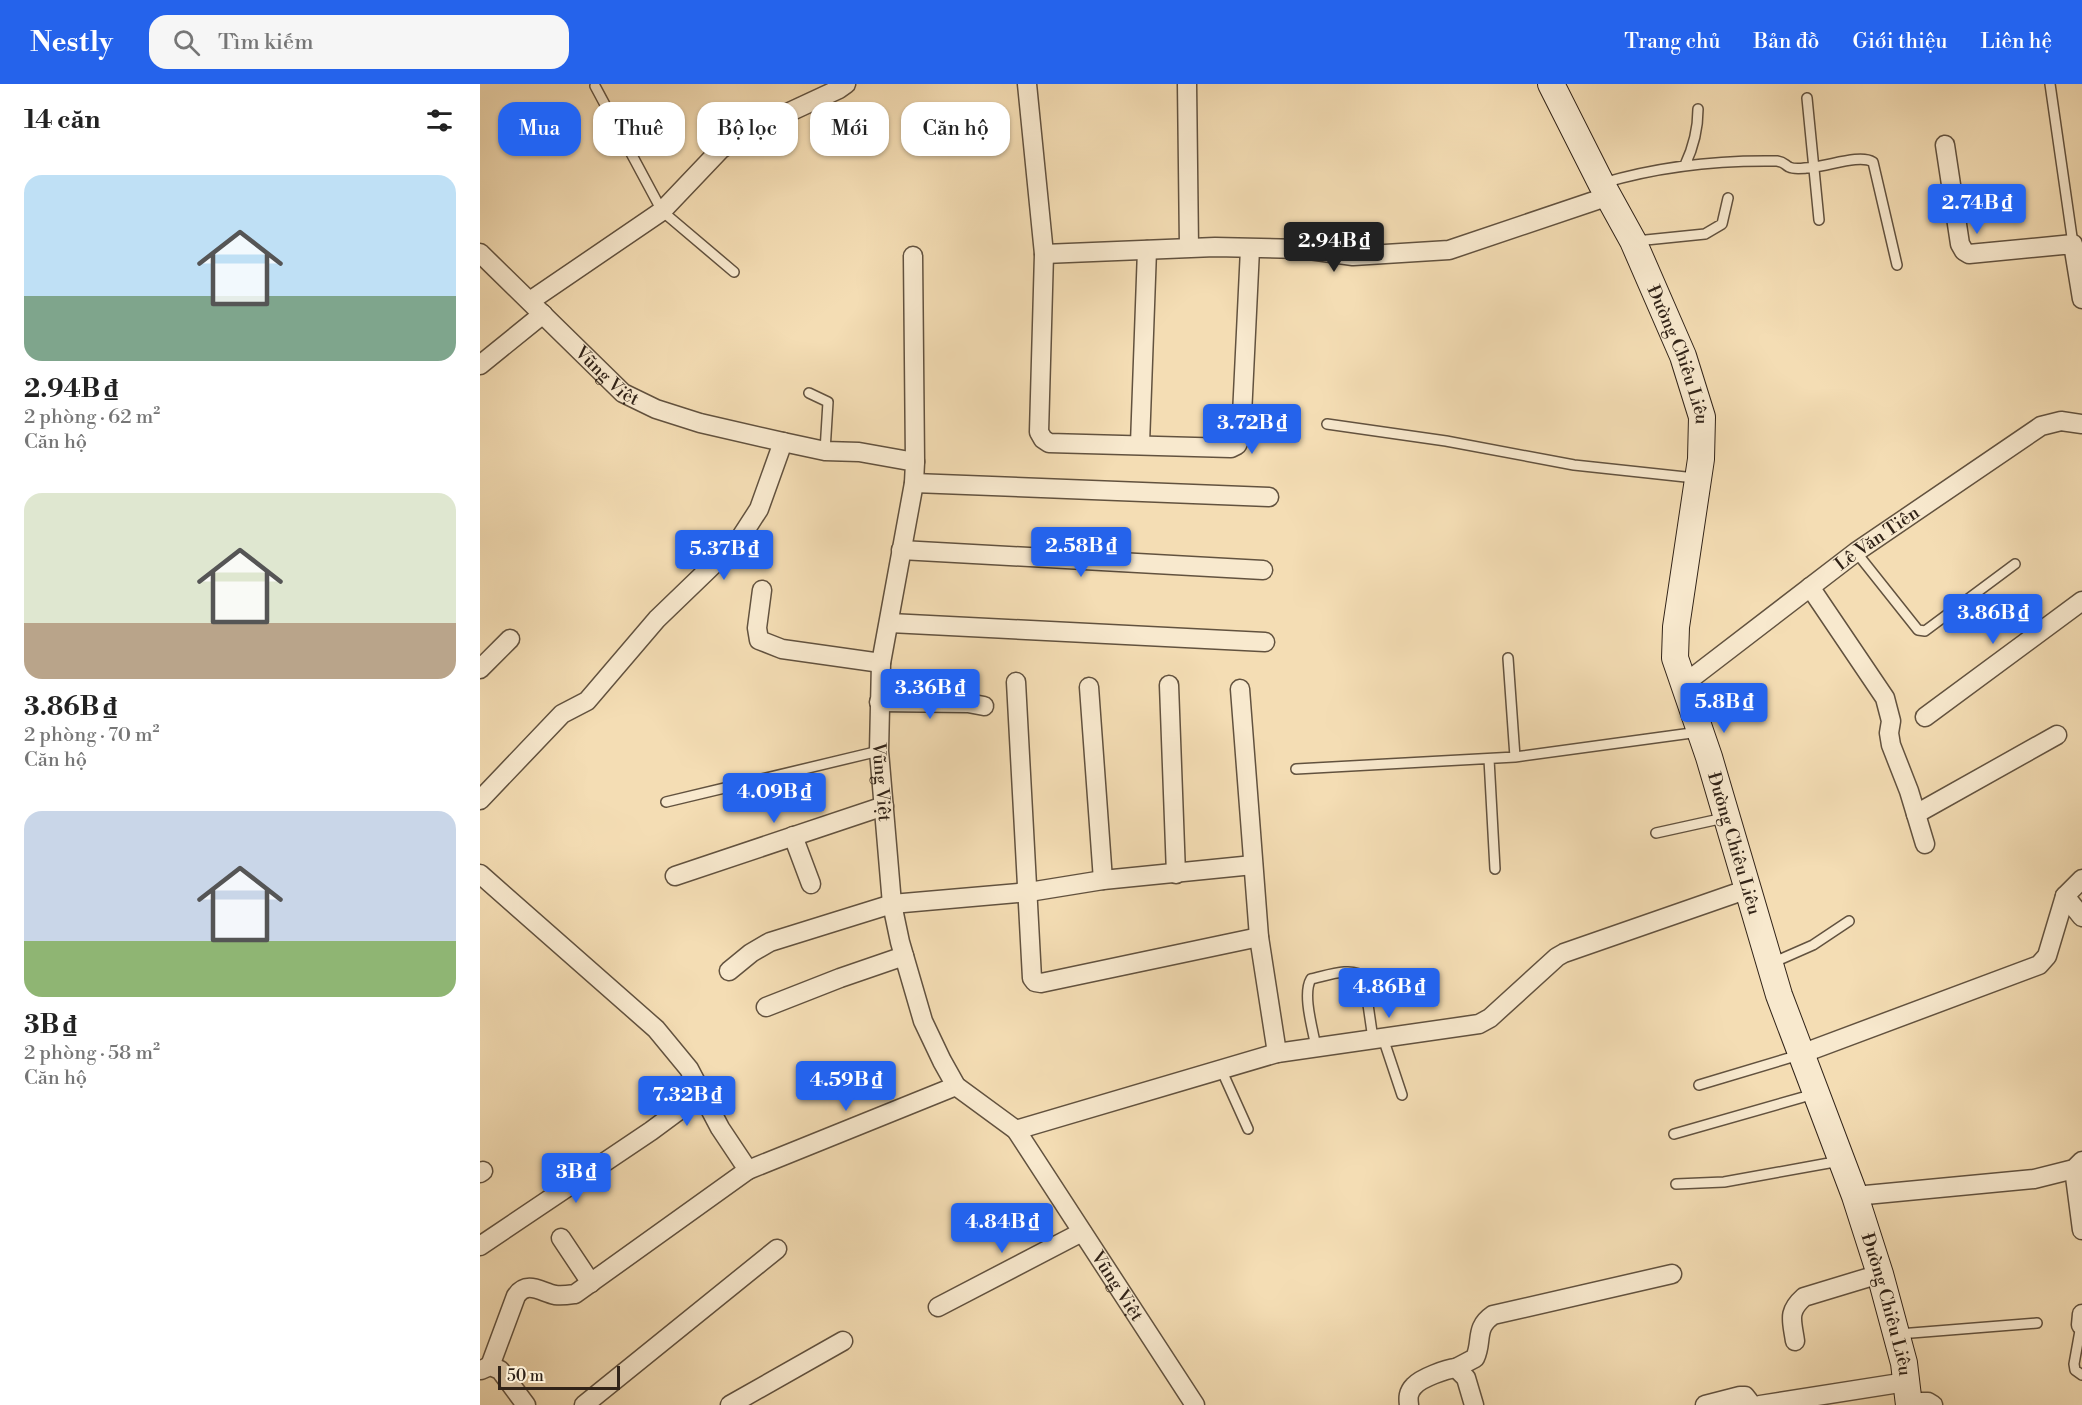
<!DOCTYPE html>
<html lang="vi">
<meta charset="utf-8">
<style>
:root{--surface:#fff;--page:#f6f6f6;--text:#222;--muted:#767676;--accent:#2563eb}
body{margin:0;font-family:"Libre Bodoni",serif;background:var(--page);color:var(--text);height:100vh;display:flex;flex-direction:column;font-size:22px;white-space:nowrap}
*{box-sizing:border-box;margin:0}
p{font-size:20px;color:var(--muted)}
.icon{flex:none;width:33px;height:33px;fill:none;stroke:currentColor;stroke-width:2;stroke-linecap:round;stroke-linejoin:round}
.map{position:relative;flex:1;overflow:hidden}
.details{display:flex;flex-direction:column;background:var(--surface);width:480px}
.details>*{flex:none}
.banner{position:absolute;left:18px;top:18px;width:570px;height:54px;display:flex;gap:12px}
.scale{position:absolute;left:18px;bottom:15px;width:122px;box-sizing:border-box;padding-left:6px;border:3px solid #312318;border-top:0;font-size:16px;line-height:21px;white-space:nowrap;color:#312318;-webkit-text-stroke:4px #f8e9ce;paint-order:stroke}
.price{position:absolute;translate:-50% -51px;padding:0 14px;border-radius:6px;background:var(--accent);color:#fff;font-size:20px;line-height:39px;filter:drop-shadow(0 2px 3px #0008)}
.price::after{content:'';position:absolute;left:50%;top:36px;width:18px;height:14px;margin-left:-9px;background:inherit;clip-path:polygon(0 0,100% 0,50% 100%)}
.price.on{background:#222;color:#fff}
ul{padding:0;list-style:none}
li{display:grid;align-content:center;gap:12px;height:318px;padding:0 24px}
li span{display:grid;place-items:center;height:186px;border-radius:18px;color:#555}
li>.icon{margin-inline-start:auto}
span .icon{width:108px;height:108px;fill:#fffc;stroke-width:1}
li b{font-size:26px}
h2{display:flex;justify-content:space-between;align-items:center;height:72px;padding:0 24px;font-size:26px}
.tag{padding:0 21px;border-radius:18px;background:var(--surface);box-shadow:0 2px 4px #0004;font-size:21px;line-height:54px}
.tag.on{background:var(--accent);color:#fff}
header{display:flex;align-items:center;gap:36px;box-sizing:border-box;height:84px;padding:0 30px;background:var(--accent);color:#fff}
header strong{font-size:28px}
nav{display:flex;gap:33px;margin-inline-start:auto;font-size:21px}
.search{width:420px;height:54px;background:var(--page);display:flex;align-items:center;gap:15px;box-sizing:border-box;padding:0 21px;border-radius:18px;color:var(--muted);font-size:22px}
main{display:flex;flex:1;min-height:0}
.map>svg:first-child{display:block}
.lines{fill:none;stroke-linecap:round;stroke-linejoin:round}
.lane-casing{stroke:#62523f;stroke-width:12}
.street-casing{stroke:#62523f;stroke-width:21}
.secondary-casing{stroke:#312318;stroke-width:28}
.lane{stroke:#f8e9ce;stroke-width:9}
.street{stroke:#f8e9ce;stroke-width:18}
.secondary{stroke:#f8e9ce;stroke-width:26}
.labels{text-anchor:middle;stroke-width:5;stroke-linejoin:round;paint-order:stroke}
.street-label{font-size:18px;fill:#312318;stroke:#f8e9ce}
</style>
<header>
<strong>Nestly</strong>
<div class="search"><svg class="icon" aria-label="search" viewBox="0 0 24 24"><circle cx="10" cy="10" r="6"/><path d="M15 15l6 6"/></svg>Tìm kiếm</div>
<nav><a>Trang chủ</a><a>Bản đồ</a><a>Giới thiệu</a><a>Liên hệ</a></nav>
</header>
<main>
<section class="details">
<h2>14 căn<svg class="icon" aria-label="filters" viewBox="0 0 24 24"><path d="M4 7h16M4 17h16"/><circle cx="9" cy="7" r="2"/><circle cx="15" cy="17" r="2"/></svg></h2>
<ul>
<li><span style="background:linear-gradient(#bfe0f5 65%,#7fa58c 0)"><svg class="icon" aria-label="home" viewBox="0 0 24 24"><path d="M3 11l9-7 9 7M6 9v11h12V9"/></svg></span><div><b>2.94B ₫</b><p>2 phòng · 62 m²</p><p>Căn hộ</p></div></li>
<li><span style="background:linear-gradient(#dfe7d0 70%,#b9a48a 0)"><svg class="icon" aria-label="home" viewBox="0 0 24 24"><path d="M3 11l9-7 9 7M6 9v11h12V9"/></svg></span><div><b>3.86B ₫</b><p>2 phòng · 70 m²</p><p>Căn hộ</p></div></li>
<li><span style="background:linear-gradient(#c9d6e8 70%,#8fb573 0)"><svg class="icon" aria-label="home" viewBox="0 0 24 24"><path d="M3 11l9-7 9 7M6 9v11h12V9"/></svg></span><div><b>3B ₫</b><p>2 phòng · 58 m²</p><p>Căn hộ</p></div></li>
</ul>
</section>
<div class="map">
<svg width="1602" height="1321" viewBox="0 0 1602 1321">
<rect width="100%" height="100%" fill="#f4ddb4"/>
<filter id="stains"><feTurbulence type="fractalNoise" baseFrequency=".00333" numOctaves="4"/><feColorMatrix values="0 0 0 0 .2 0 0 0 0 .09 0 0 0 0 .02 0 0 0 .5 -.17"/></filter>
<radialGradient id="worn" r=".72"><stop offset=".6" stop-color="#630" stop-opacity="0"/><stop offset="1" stop-color="#630" stop-opacity=".3"/></radialGradient>
<g class="lines">
<defs>
<path id="lane" d="M1570,0L1593,160
M115,2L182,127L254,188
M1327,14L1339,136
M1205,81C1214,62 1218,46 1218,25
M1123,99C1180,82 1238,76 1297,77C1304,78 1304,80 1309,83C1315,86 1327,84 1333,83C1349,82 1380,70 1393,78L1417,181
M1156,157L1225,150L1242,140L1248,114
M329,309L348,318L345,367
M847,340L966,357L1094,381L1215,394
M1376,468L1438,546L1445,547L1535,480
M1028,574L1035,673
M1009,675L1015,785
M816,685L1035,673L1219,648
M186,718L399,667
M1176,749L1244,734
M1292,879L1333,861L1369,837
M903,954L922,1011
M836,963C833,946 822,910 831,895C846,892 872,882 884,893L893,955
M741,985L768,1045
M1219,1001L1319,971
M1194,1050L1334,1010
M1196,1100L1244,1098L1360,1077
M1601,1241L1594,1280L1595,1286L1602,1291
M1419,1250L1557,1239"/>
<g id="street">
<path d="M547,0L564,170L559,348L563,355L569,359L751,364L757,361L761,352L770,165"/>
<path d="M707,0L709,163"/>
<path d="M1465,61L1480,160L1484,167L1489,170L1593,160L1602,215"/>
<path id="s1" d="M0,169L143,309L176,325L220,339L303,358L345,367L379,368L435,378L434,399L401,579L399,667L412,820L420,858L443,937L462,977L476,1002L536,1046L715,1321"/>
<path d="M564,170L735,163L822,165L873,172L969,166L1129,112"/>
<path d="M433,172L435,378"/>
<path d="M50,217L182,127L241,65L275,44L359,5L366,0"/>
<path d="M0,281L63,230"/>
<path d="M660,360L667,166"/>
<path d="M434,399L789,413"/>
<path d="M421,466L783,486"/>
<path d="M1330,503L1405,614L1411,637L1409,649L1411,661L1429,707L1445,760"/>
<path d="M282,506L277,544L279,556L302,565L401,579"/>
<path d="M410,539L785,558"/>
<path d="M0,585L30,555"/>
<path d="M536,598L552,894L555,898L561,899L779,853"/>
<path id="s2" d="M1204,600L1376,468L1561,342L1581,337L1602,340"/>
<path d="M689,601L696,790"/>
<path d="M609,603L623,796"/>
<path d="M760,605L779,853L797,969"/>
<path d="M399,618L488,619L504,622"/>
<path d="M1445,633L1602,517"/>
<path d="M0,716L82,630L107,617L177,535L259,456L279,425L303,358"/>
<path d="M1436,730L1577,651"/>
<path d="M313,752L331,800"/>
<path d="M0,790L176,945L209,985L240,1044L268,1086L95,1210C88,1211 82,1212 75,1211C61,1208 47,1196 36,1212L10,1282"/>
<path d="M195,792L404,722"/>
<path d="M1585,812L1602,833"/>
<path d="M249,887L271,869L290,858L412,820L549,808L623,796L773,781"/>
<path d="M286,923L360,894L424,872"/>
<path d="M1321,970L1559,881L1567,872L1585,812L1602,795"/>
<path d="M536,1046L797,969L999,940L1010,934L1077,873L1084,869L1268,805"/>
<path d="M1594,1085L1602,1146"/>
<path d="M268,1086L476,1002"/>
<path d="M0,1089L3,1087"/>
<path d="M1375,1112L1554,1095L1594,1085L1602,1077"/>
<path d="M81,1154L111,1199"/>
<path d="M0,1162L171,1047L221,1010"/>
<path d="M458,1223L602,1148"/>
<path d="M1601,1241L1602,1230"/>
<path d="M1315,1257C1312,1236 1307,1228 1324,1213L1400,1190"/>
<path d="M976,1284L995,1274C1003,1257 994,1244 1013,1231L1192,1190"/>
<path d="M1,1286L10,1282L20,1286L46,1321"/>
<path d="M1428,1318H1448L1453,1321"/>
<path d="M104,1321L297,1165"/>
<path d="M250,1321L363,1257"/>
<path d="M929,1321C928,1314 928,1308 934,1302C941,1294 966,1285 976,1284L986,1294L994,1321"/>
<path d="M1225,1321L1260,1312H1265L1272,1321"/>
<path d="M1280,1321L1426,1298"/>
</g>
<g id="secondary">
<path id="s3" d="M1071,0L1121,99L1153,157L1203,272L1222,333L1221,375L1196,543L1195,574L1229,673L1299,911L1375,1112L1400,1190L1424,1279L1429,1321"/>
</g>
</defs>
<use href="#lane" class="lane-casing"/>
<use href="#street" class="street-casing"/>
<use href="#secondary" class="secondary-casing"/>
<use href="#lane" class="lane"/>
<use href="#street" class="street"/>
<use href="#secondary" class="secondary"/>
</g>
<g class="labels">
<g class="street-label">
<text dy="6" stroke="none"><textPath href="#s3" startOffset="300">Đường Chiêu Liêu</textPath></text>
<text dy="6" stroke="none"><textPath href="#s1" startOffset="177">Vũng Việt</textPath></text>
<text dy="6" stroke="none"><textPath href="#s2" startOffset="242">Lê Văn Tiên</textPath></text>
<text dy="6" stroke="none"><textPath href="#s1" startOffset="825">Vũng Việt</textPath></text>
<text dy="6" stroke="none"><textPath href="#s3" startOffset="804">Đường Chiêu Liêu</textPath></text>
<text dy="6" stroke="none"><textPath href="#s1" startOffset="1402">Vũng Việt</textPath></text>
<text dy="6" stroke="none"><textPath href="#s3" startOffset="1290">Đường Chiêu Liêu</textPath></text>
</g>
</g>
<rect width="100%" height="100%" filter="url(#stains)"/>
<rect width="100%" height="100%" fill="url(#worn)"/>
</svg>
<div class="scale">50 m</div>
<b class="price" style="left:1497px;top:151px">2.74B ₫</b>
<b class="price on" style="left:854px;top:189px">2.94B ₫</b>
<b class="price" style="left:772px;top:371px">3.72B ₫</b>
<b class="price" style="left:601px;top:494px">2.58B ₫</b>
<b class="price" style="left:244px;top:497px">5.37B ₫</b>
<b class="price" style="left:1513px;top:561px">3.86B ₫</b>
<b class="price" style="left:450px;top:636px">3.36B ₫</b>
<b class="price" style="left:1244px;top:650px">5.8B ₫</b>
<b class="price" style="left:294px;top:740px">4.09B ₫</b>
<b class="price" style="left:909px;top:935px">4.86B ₫</b>
<b class="price" style="left:366px;top:1028px">4.59B ₫</b>
<b class="price" style="left:207px;top:1043px">7.32B ₫</b>
<b class="price" style="left:96px;top:1120px">3B ₫</b>
<b class="price" style="left:522px;top:1170px">4.84B ₫</b>
<div class="banner">
<a class="tag on">Mua</a>
<a class="tag">Thuê</a>
<a class="tag">Bộ lọc</a>
<a class="tag">Mới</a>
<a class="tag">Căn hộ</a>
</div>
</div>
</main>
